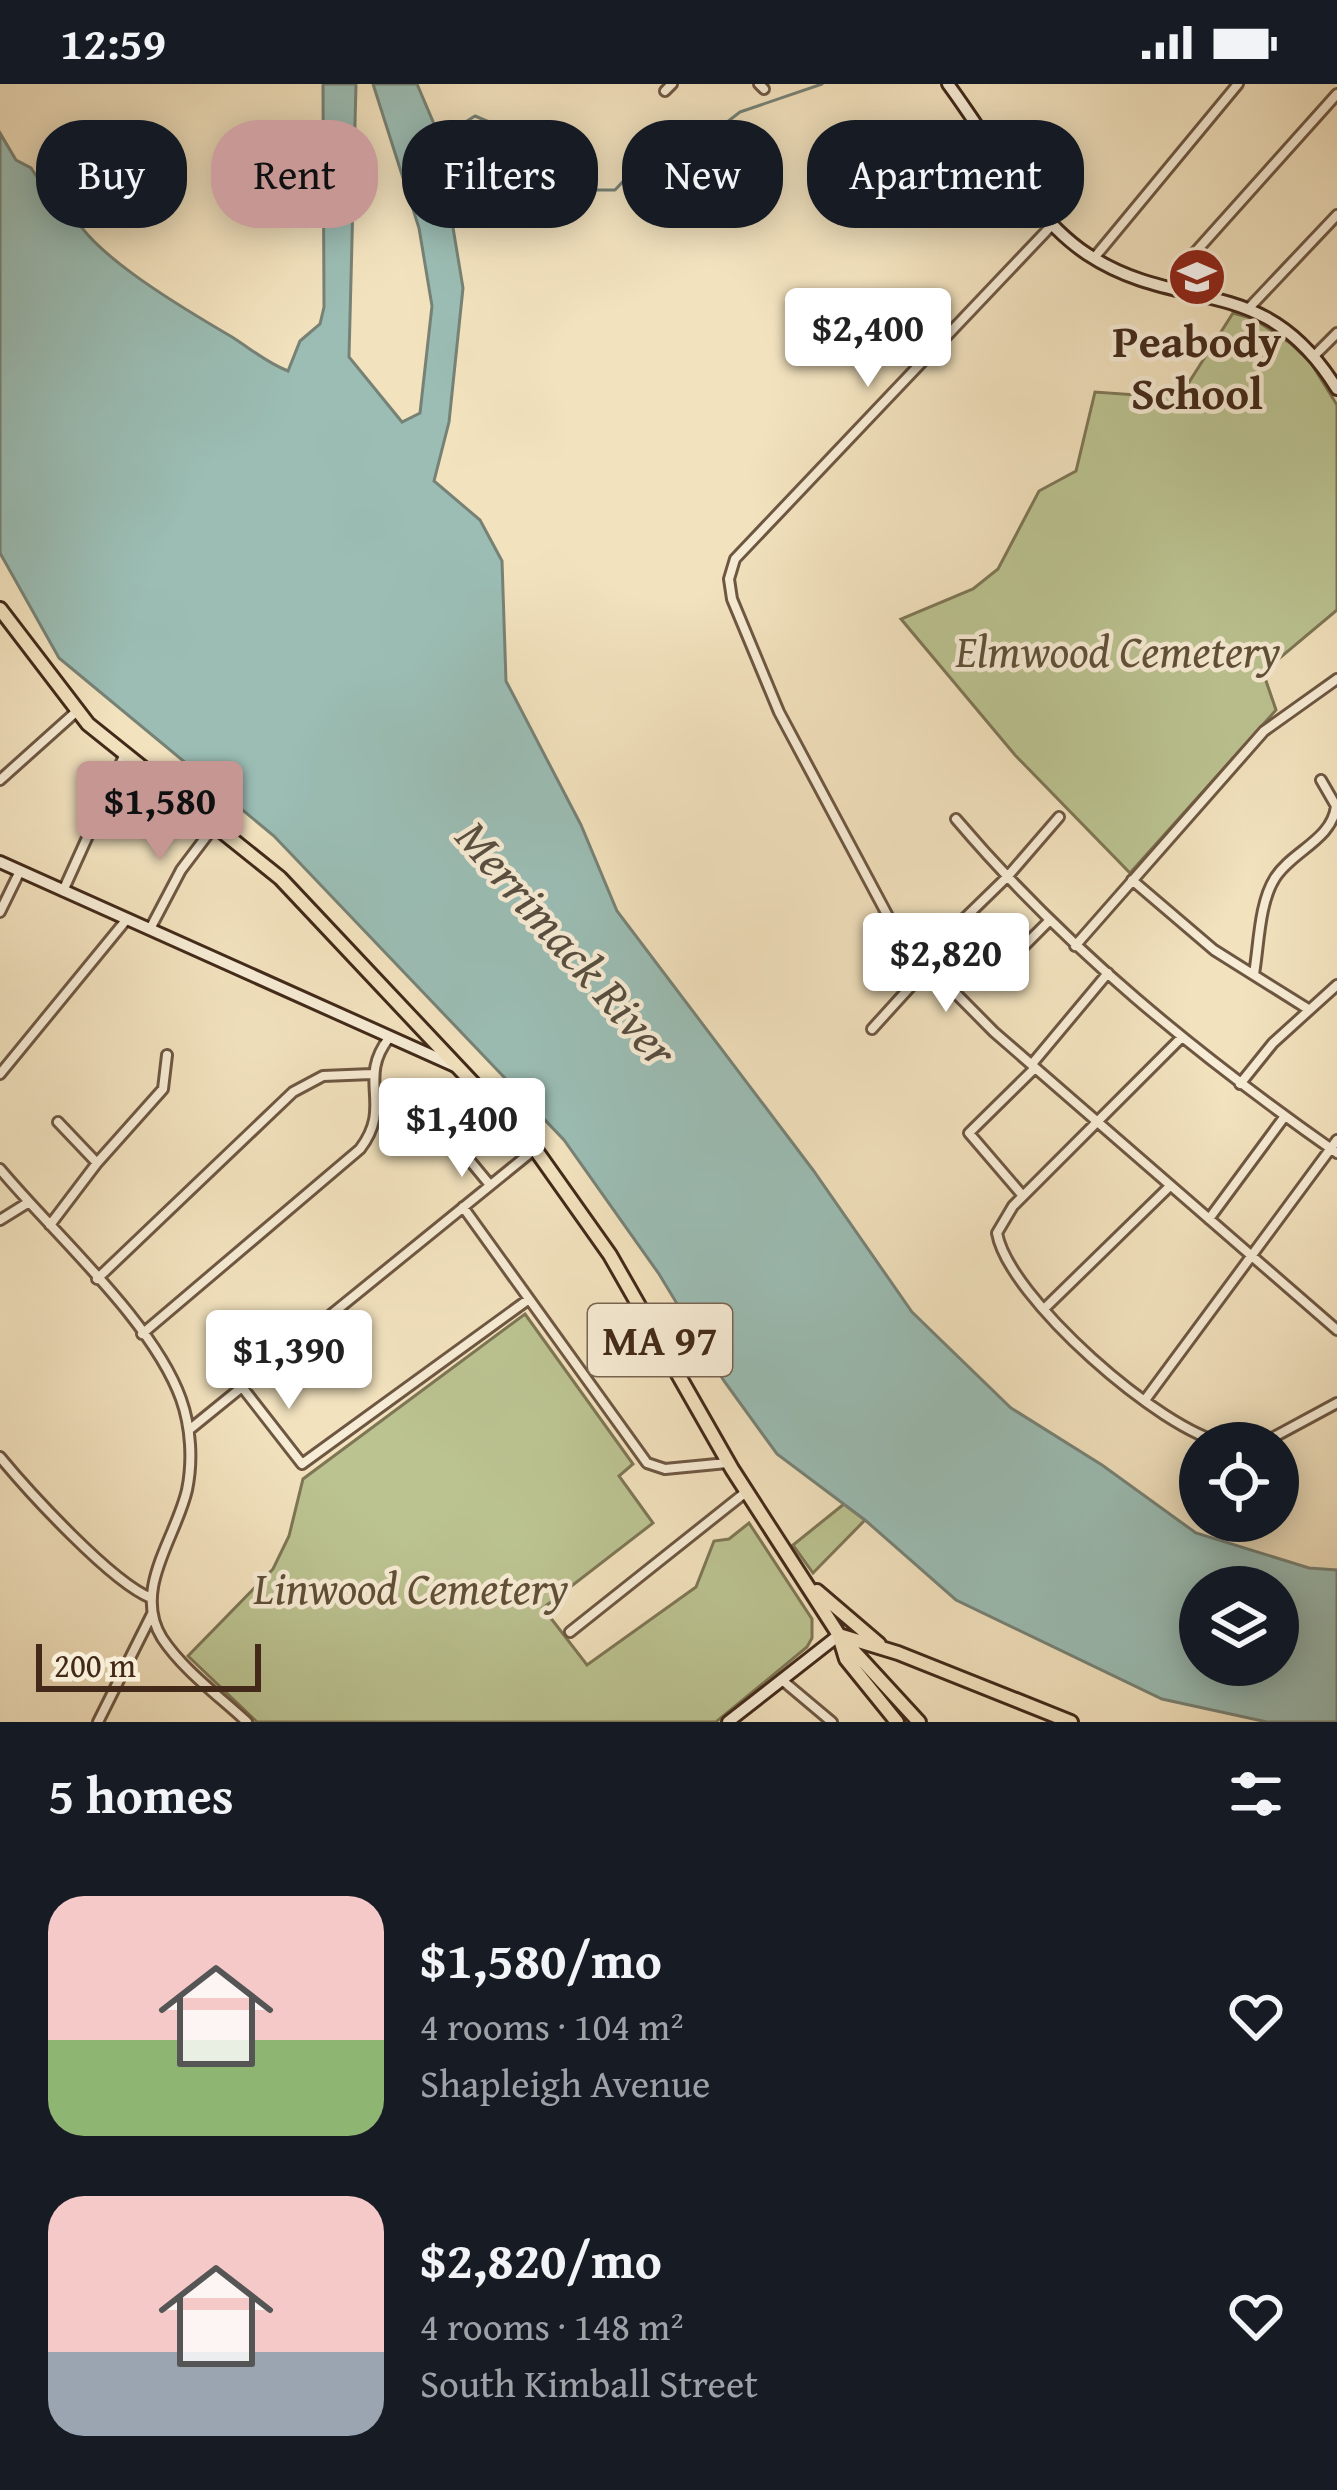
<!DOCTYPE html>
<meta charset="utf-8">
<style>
:root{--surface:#171b24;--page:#242831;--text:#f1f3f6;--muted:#9ea1a6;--accent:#c59692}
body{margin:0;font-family:"Gentium Book Plus",serif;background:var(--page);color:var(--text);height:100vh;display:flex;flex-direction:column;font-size:45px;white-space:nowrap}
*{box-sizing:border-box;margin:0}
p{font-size:39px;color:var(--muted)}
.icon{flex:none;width:66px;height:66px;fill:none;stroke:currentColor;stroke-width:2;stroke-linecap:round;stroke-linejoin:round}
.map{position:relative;height:1638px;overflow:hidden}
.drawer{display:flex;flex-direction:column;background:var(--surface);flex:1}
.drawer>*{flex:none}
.hud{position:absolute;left:36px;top:36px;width:1266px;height:108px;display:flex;gap:24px}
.buttons{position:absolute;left:1179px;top:1338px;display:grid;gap:24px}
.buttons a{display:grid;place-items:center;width:120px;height:120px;border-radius:50%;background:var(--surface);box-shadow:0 6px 30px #0003;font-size:60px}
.scale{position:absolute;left:36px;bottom:30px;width:225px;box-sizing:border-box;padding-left:12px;border:6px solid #422919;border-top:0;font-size:33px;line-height:42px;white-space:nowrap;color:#422919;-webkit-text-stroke:9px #f7ecd5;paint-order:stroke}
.price{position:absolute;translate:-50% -102px;padding:0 27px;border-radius:12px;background:#fff;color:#222;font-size:39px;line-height:78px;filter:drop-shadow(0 3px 6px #0008)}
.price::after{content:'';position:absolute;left:50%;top:72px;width:36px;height:27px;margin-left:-18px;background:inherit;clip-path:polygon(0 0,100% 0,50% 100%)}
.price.active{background:var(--accent);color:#111}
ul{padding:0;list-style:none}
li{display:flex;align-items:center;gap:36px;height:300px;padding:0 48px}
li span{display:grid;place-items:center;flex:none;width:336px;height:240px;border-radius:36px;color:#555}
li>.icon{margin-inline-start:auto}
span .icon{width:144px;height:144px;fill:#fffc;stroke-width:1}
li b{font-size:51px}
h2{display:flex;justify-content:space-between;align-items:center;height:144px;padding:0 48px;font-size:51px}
.tag{padding:0 42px;border-radius:48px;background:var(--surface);box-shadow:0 6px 30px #0003;font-size:42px;line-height:108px}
.tag.active{background:var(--accent);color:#111}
.status{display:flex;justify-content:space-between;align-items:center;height:84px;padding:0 60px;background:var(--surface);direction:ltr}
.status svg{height:33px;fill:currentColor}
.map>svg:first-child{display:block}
.green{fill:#bbc391;stroke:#7e7655;stroke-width:3}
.water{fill:#9bbdb4;stroke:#778276;stroke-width:3;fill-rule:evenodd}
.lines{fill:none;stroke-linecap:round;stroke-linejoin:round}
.stream{stroke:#778276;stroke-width:3}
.minor-casing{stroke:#6e5742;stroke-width:14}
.secondary-casing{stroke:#422919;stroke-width:16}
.primary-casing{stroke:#422919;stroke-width:18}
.minor{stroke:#f7ecd5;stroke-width:8}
.secondary{stroke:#f7ecd5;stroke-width:10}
.primary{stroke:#f2e2be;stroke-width:12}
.labels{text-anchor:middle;stroke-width:9;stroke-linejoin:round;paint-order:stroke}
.shield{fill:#f7ecd5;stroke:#786451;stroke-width:3}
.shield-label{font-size:42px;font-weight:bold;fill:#422919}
.poi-label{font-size:45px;font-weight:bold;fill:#422919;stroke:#f7ecd5}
.park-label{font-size:45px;font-style:italic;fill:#605037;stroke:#f7ecd5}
.water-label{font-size:48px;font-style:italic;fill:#584e40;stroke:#f7ecd5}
</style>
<div class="status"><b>12:59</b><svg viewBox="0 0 49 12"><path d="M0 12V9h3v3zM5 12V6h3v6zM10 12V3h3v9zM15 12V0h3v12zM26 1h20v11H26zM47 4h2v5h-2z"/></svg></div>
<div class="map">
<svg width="1337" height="1638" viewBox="0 0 1337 1638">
<rect width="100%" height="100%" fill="#f2e2be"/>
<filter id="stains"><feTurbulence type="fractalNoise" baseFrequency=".00167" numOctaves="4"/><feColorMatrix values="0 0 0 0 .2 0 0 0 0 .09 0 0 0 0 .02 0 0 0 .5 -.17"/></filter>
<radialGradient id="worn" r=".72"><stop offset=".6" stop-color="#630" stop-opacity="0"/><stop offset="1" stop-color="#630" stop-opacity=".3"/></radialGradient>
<path class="green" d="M1233,229L1254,235L1290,259L1311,279L1337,321V526L1263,588L1276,626L1130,789L1015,671L901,535L973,505L998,485L1039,407L1076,387L1095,308L1179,314Z
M525,1230L633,1380L619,1392L653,1439L543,1524L587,1581L696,1503L714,1457L729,1455L749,1439L812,1535V1554L807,1563L716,1638H257L188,1572L273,1485L289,1452L303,1395Z
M844,1420L865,1436L813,1489L793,1461Z"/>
<path class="water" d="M323,0H356L349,273L402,338L420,329L432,222L419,144L373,0H417L437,47L463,204L449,338L434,397L480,436L502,477L506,597L581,741L617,827L813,1086L912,1228L1011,1324L1102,1381L1196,1449L1309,1484L1337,1486V1638H1267L1162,1615L956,1516L865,1436L777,1370L724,1297L659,1190L564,1056L274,752L59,574L0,469V49L16,76L31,84L53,117L70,120C77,164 193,230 232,253C251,265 267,279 288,287L300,257L320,240L324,223ZM1200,1503H1278V1581H1200Z"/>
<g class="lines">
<path class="stream" d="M438,55L475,32L494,40L510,59H526L519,77L546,95L570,92L594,106H615L628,92L686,88L697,43L722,42L740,28L822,0"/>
<defs>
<path id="minor" d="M759,0L764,5
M665,7L672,0
M1053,140L735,475L729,495L732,515L779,628L898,851L994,948L1337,1246
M1094,174L1238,0
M1172,202L1191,173L1337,10
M1249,224L1337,131
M1314,272L1337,249
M0,696L77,627
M956,735C1066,865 1199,972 1337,1069
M1132,796L1214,866L1308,925
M63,807L124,672
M0,828L20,787
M150,845L181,786L215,741
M1075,862L1264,647L1337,595
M1005,881L1050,836
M1254,890C1259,861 1259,819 1275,794C1292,767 1332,756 1336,722L1321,696
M872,945L921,891L931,867L1008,792L1059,733
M1182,953L1013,1122L997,1149C1008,1213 1162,1348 1225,1359
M1032,980L1108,889
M0,990L127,835
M1240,1000L1273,959L1337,901
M428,1026L490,1101
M58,1038L97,1079
M0,1085C54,1150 153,1237 181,1315C191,1343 193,1377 187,1406C176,1454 132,1506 162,1554C183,1586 219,1612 247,1638
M1023,1112L969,1049L1035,984
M463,1123L647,1379L665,1385L727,1379
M1209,1135L1285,1032
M0,1136L29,1118
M50,1141L97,1079L163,1005L167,971
M97,1195L293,1008L323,992L372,990
M1045,1224L1170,1102
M142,1250L360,1065C394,1021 356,996 389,954
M242,1303L302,1380L529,1215
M1145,1316L1337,1056
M189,1346L535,1065
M1250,1359L1272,1354L1337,1319
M0,1373C29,1408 111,1498 151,1514
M570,1548L746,1408
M782,1596L832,1638
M98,1638L152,1530"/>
<path id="secondary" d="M948,0C988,54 1031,133 1087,170C1181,232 1264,186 1337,305
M0,778L455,982
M728,1638L839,1551"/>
<path id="primary" d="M0,525L88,640L280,794L535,1065L610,1171L732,1385L839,1551L919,1638
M817,1507L879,1560
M839,1552L846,1575L897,1638
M842,1552L898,1569L1071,1638"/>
</defs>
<use href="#minor" class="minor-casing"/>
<use href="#secondary" class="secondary-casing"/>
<use href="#primary" class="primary-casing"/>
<use href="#minor" class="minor"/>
<use href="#secondary" class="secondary"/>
<use href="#primary" class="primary"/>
</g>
<defs>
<symbol id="school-disc" viewBox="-11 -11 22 22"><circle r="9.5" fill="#8f2418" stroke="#f7ecd5"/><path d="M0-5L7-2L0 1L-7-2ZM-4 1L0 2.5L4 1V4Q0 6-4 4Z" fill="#fff"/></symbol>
</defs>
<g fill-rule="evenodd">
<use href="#school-disc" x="1164" y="160" width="66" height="66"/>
</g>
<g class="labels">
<rect class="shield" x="588" y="1220" width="144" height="72" rx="9"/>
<g class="shield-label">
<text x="660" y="1271">MA 97</text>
</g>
<g class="poi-label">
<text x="1197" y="273">Peabody<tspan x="1197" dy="52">School</tspan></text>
</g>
<g class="park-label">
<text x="1118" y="583">Elmwood Cemetery</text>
<text x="411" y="1520">Linwood Cemetery</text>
</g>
<g class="water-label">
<text transform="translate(567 859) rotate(49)" y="17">Merrimack River</text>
</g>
</g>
<rect width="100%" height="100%" filter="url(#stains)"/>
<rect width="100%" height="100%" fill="url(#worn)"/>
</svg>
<div class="buttons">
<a><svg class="icon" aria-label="locate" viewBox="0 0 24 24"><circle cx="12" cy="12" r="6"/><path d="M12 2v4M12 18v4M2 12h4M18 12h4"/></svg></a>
<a><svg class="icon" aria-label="layers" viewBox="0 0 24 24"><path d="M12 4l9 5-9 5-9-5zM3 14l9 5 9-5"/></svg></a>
</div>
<div class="scale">200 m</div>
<b class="price" style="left:868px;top:306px">$2,400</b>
<b class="price active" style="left:160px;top:779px">$1,580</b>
<b class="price" style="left:946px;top:931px">$2,820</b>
<b class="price" style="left:462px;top:1096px">$1,400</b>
<b class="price" style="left:289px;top:1328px">$1,390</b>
<div class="hud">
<a class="tag">Buy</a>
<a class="tag active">Rent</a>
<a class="tag">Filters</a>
<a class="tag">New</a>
<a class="tag">Apartment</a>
</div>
</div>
<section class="drawer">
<h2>5 homes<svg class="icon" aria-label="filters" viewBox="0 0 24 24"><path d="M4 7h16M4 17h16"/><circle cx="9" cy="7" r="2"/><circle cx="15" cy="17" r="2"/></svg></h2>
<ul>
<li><span style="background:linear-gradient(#f6c9c9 60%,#8fb573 0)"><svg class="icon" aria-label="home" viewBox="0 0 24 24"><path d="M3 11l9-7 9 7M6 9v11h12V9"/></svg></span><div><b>$1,580/mo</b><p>4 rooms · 104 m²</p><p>Shapleigh Avenue</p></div><svg class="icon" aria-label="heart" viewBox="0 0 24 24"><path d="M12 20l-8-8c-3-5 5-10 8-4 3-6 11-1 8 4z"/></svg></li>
<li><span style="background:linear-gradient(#f6c9c9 65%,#9aa5b1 0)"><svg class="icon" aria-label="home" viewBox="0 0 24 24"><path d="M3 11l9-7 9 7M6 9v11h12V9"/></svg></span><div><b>$2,820/mo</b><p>4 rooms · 148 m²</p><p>South Kimball Street</p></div><svg class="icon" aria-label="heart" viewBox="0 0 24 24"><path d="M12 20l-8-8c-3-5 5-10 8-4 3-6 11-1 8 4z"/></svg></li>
</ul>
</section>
